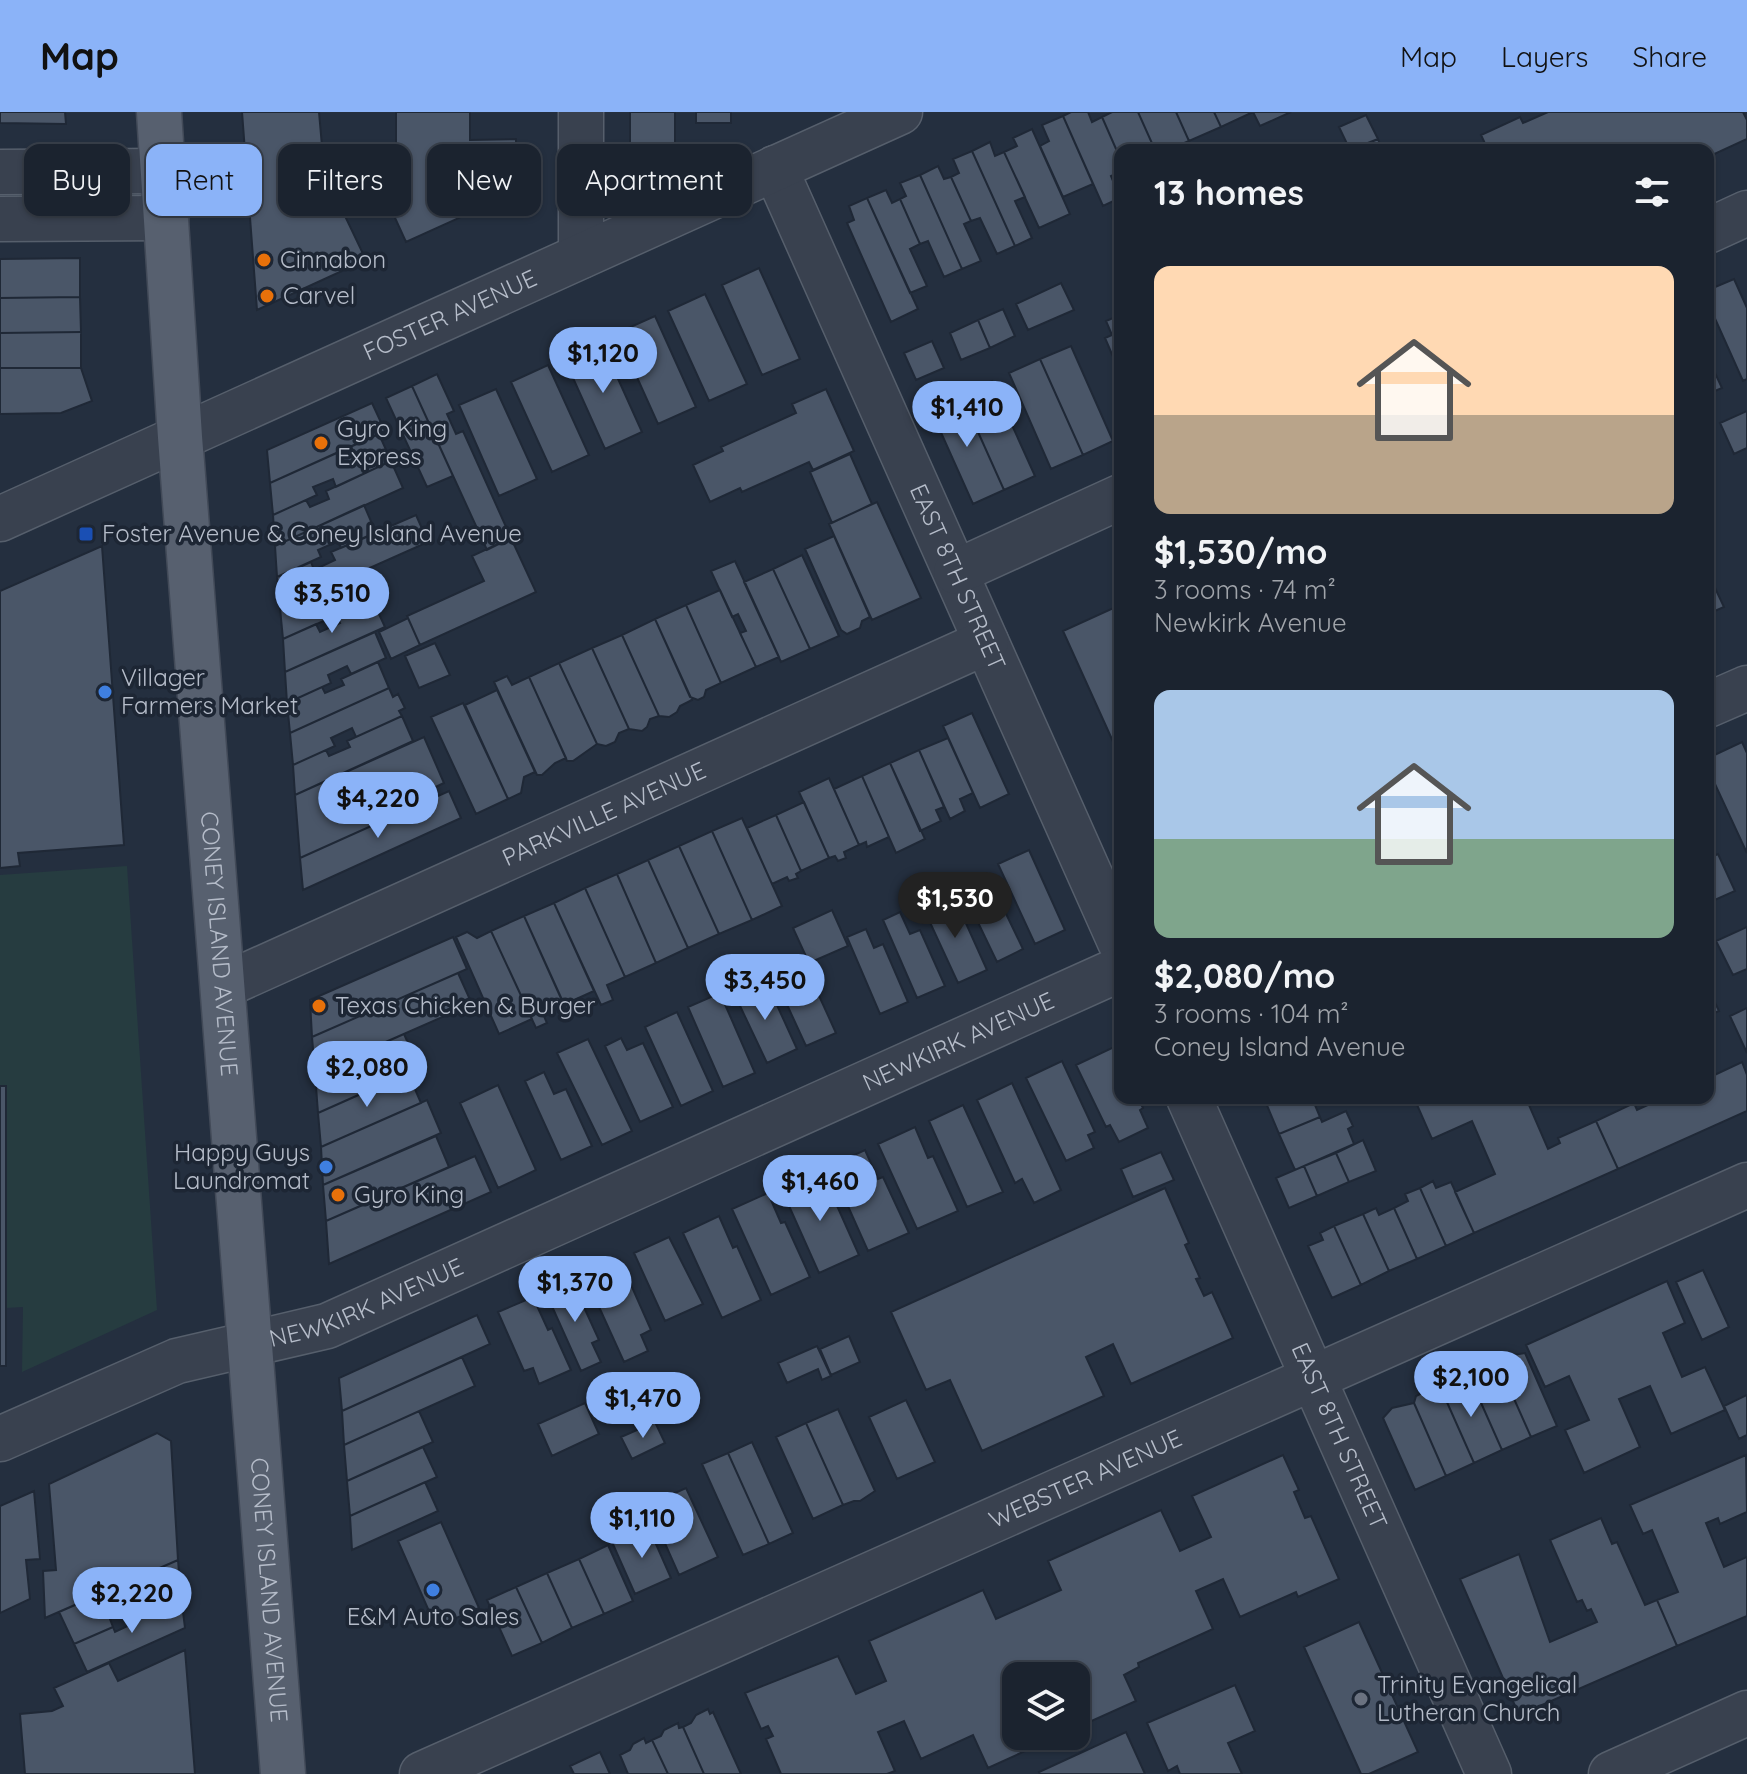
<!DOCTYPE html>
<meta charset="utf-8">
<style>
:root{--surface:#1b232f;--page:#282f3b;--text:#f1f3f6;--muted:#a0a4aa;--line:#39404b;--accent:#8bb3f8}
body{margin:0;font-family:Quicksand,sans-serif;background:var(--page);color:var(--text);height:100vh;display:flex;flex-direction:column;font-size:30px;white-space:nowrap}
*{box-sizing:border-box;margin:0}
p{font-size:26px;color:var(--muted)}
.icon{flex:none;width:44px;height:44px;fill:none;stroke:currentColor;stroke-width:2;stroke-linecap:round;stroke-linejoin:round}
.map{position:relative;flex:1;overflow:hidden}
.sheet{position:absolute;left:1114px;top:32px;width:600px;height:960px;display:flex;flex-direction:column;background:var(--surface);border-radius:16px;box-shadow:0 2px 6px #0004,0 0 0 2px var(--line)}
.sheet>*{flex:none}
.banner{position:absolute;left:24px;top:32px;width:760px;height:72px;display:flex;gap:16px}
.buttons{position:absolute;left:1002px;top:1550px;display:grid;gap:16px}
.buttons a{display:grid;place-items:center;width:88px;height:88px;border-radius:16px;background:var(--surface);box-shadow:0 2px 6px #0004,0 0 0 2px var(--line);font-size:40px}
.price{position:absolute;translate:-50% -68px;padding:0 18px;border-radius:28px;background:var(--accent);color:#111;font-size:26px;line-height:52px;filter:drop-shadow(0 2px 4px #0008)}
.price::after{content:'';position:absolute;left:50%;top:48px;width:24px;height:18px;margin-left:-12px;background:inherit;clip-path:polygon(0 0,100% 0,50% 100%)}
.price.on{background:#222;color:#fff}
ul{padding:0;list-style:none}
li{display:grid;align-content:center;gap:16px;height:424px;padding:0 40px}
li span{display:grid;place-items:center;height:248px;border-radius:16px;color:#555}
li>.icon{margin-inline-start:auto}
span .icon{width:144px;height:144px;fill:#fffc;stroke-width:1}
li b{font-size:34px}
h2{display:flex;justify-content:space-between;align-items:center;height:96px;padding:0 40px;font-size:34px}
.pill{padding:0 28px;border-radius:16px;background:var(--surface);box-shadow:0 2px 6px #0004,0 0 0 2px var(--line);font-size:28px;line-height:72px}
.pill.on{background:var(--accent);color:#111}
header{display:flex;align-items:center;gap:48px;box-sizing:border-box;height:112px;padding:0 40px;background:var(--accent);color:#111}
header strong{font-size:38px}
nav{display:flex;gap:44px;margin-inline-start:auto;font-size:28px}
.map>svg:first-child{display:block}
.green{fill:#263c40}
.building{fill:#4a5668;stroke:#1f2836;stroke-width:2}
.lines{fill:none;stroke-linecap:round;stroke-linejoin:round}
.minor-casing{stroke:#565f6c;stroke-width:47}
.major-casing{stroke:#424a58;stroke-width:47}
.minor{stroke:#39414f;stroke-width:44}
.major{stroke:#57606f;stroke-width:44}
.food-dot{fill:#e8710a;stroke:#1d2634;stroke-width:3}
.transit-dot{fill:#1a4fb4;stroke:#1d2634;stroke-width:3}
.shop-dot{fill:#3f7fe0;stroke:#1d2634;stroke-width:3}
.worship-dot{fill:#6b7280;stroke:#1d2634;stroke-width:3}
.labels{text-anchor:middle;stroke-width:7;stroke-linejoin:round;paint-order:stroke}
.poi-label{font-size:24px;fill:#b5bcc9;stroke:#1d2634;text-anchor:start}
.street-label{font-size:24px;fill:#b5bcc9;stroke:#1d2634}
</style>
<header>
<strong>Map</strong>
<nav><a>Map</a><a>Layers</a><a>Share</a></nav>
</header>
<div class="map">
<svg width="1747" height="1662" viewBox="0 0 1747 1662">
<rect width="100%" height="100%" fill="#242f3f"/>
<path class="green" d="M127,754L157,1198L22,1260L23,1195L6,1196V975L0,974V763Z"/>
<path class="building" d="M0,0H65L66,12L0,11Z
M242,0H319L325,68L338,63L335,57L346,53L343,48L372,35L377,46L396,49V0H470V28L516,27V80L406,130L386,86L345,104L366,148L257,198Z
M630,0H675V37H630Z
M696,0H731V11H696Z
M1071,0H1088L1092,10L1102,5L1120,46V60L1111,64L1120,86L1103,94L1063,4Z
M1112,0H1138L1155,38H1120V46L1102,5Z
M1138,0H1176L1189,29L1168,38H1155Z
M1176,0H1214L1221,15L1189,29Z
M1214,0H1253L1221,15Z
M1253,0H1291L1260,14Z
M1548,0H1743L1747,8V27L1708,45V38H1488L1481,23L1520,5L1523,11Z
M1366,3L1378,27L1350,38L1339,15Z
M1063,4L1093,72L1063,85L1040,34L1049,29L1042,13Z
M1032,17L1070,102L1039,116L1004,40L1017,34L1013,26Z
M1378,27L1382,38H1353Z
M990,30L995,44L1004,40L1025,85L1015,89L1032,126L1015,134L972,39Z
M972,39L1015,134L997,142L980,106L971,109L951,65L959,61L953,47Z
M938,54L944,67L951,65L971,109L964,112L981,149L962,157L920,63Z
M920,63L962,157L944,165L928,129L920,132L900,87L906,84L900,71Z
M886,78L892,91L900,87L920,132L910,137L927,174L910,181L867,86Z
M867,86L918,197L891,210L847,111L854,108L849,94Z
M80,146V185L0,186V147Z
M759,156L800,247L762,263L722,173Z
M1734,167L1747,196V267L1743,269L1708,191V178Z
M1061,171L1074,198L1028,218L1016,192Z
M705,182L747,272L709,289L668,199Z
M80,185L81,220L0,221V186Z
M1003,197L1015,224L990,236L978,208Z
M1120,203V261L1105,226L1112,223L1106,209Z
M655,204L696,295L658,312L617,221Z
M978,208L990,236L961,248L950,221Z
M81,220V256H0V221Z
M601,229L642,320L605,337L564,246Z
M932,229L944,256L916,268L904,241Z
M1071,234L1113,329L1083,343L1040,247Z
M1708,246L1722,276L1708,282Z
M1040,247L1083,343L1051,357L1009,261Z
M548,253L589,343L552,360L511,270Z
M0,256H81L92,289L61,301L0,302Z
M437,262L454,299L447,302L456,322L463,319L511,426L487,438L412,274Z
M992,269L1035,364L1004,378L961,282Z
M412,274L453,364L427,375L386,286Z
M496,277L537,367L499,384L459,293Z
M826,277L854,339L813,358L809,350L742,380L740,376L710,390L693,353L723,339L721,335L796,301L792,292Z
M961,282L1004,378L973,392L930,296Z
M372,291L385,319L270,371L267,338Z
M1747,299V336L1734,342L1720,311Z
M379,322L391,349L336,375L333,367L313,375L317,383L273,403L270,371Z
M850,342L872,392L832,411L810,360Z
M391,349L403,376L275,434L273,403L306,388L310,395L329,387L326,379Z
M877,390L921,486L872,508L829,412Z
M364,393L376,421L341,436L338,429L318,438L321,445L277,465L275,434Z
M416,403L428,430L280,496L277,465L311,450L314,458L335,448L331,440Z
M834,424L870,505L862,509L860,516L847,522L841,518L805,437Z
M511,426L536,480L420,533L407,504L484,469L472,444Z
M102,434L124,733L18,741L20,754L0,756V479Z
M802,443L839,524L810,537L773,457Z
M735,449L779,545L756,555L740,521L746,519L738,502L732,505L711,459Z
M369,456L381,483L346,499L343,492L323,500L326,508L283,527L280,496Z
M773,457L810,537L781,550L744,470Z
M1708,461L1724,495L1708,502Z
M720,478L756,555L721,571L686,493Z
M372,487L385,515L285,560L283,527L316,512L320,520L340,511L336,503Z
M686,493L721,571L706,578L704,585L698,588L690,585L655,507Z
M1120,493V645L1063,519Z
M408,506L420,533L391,547L379,520Z
M655,507L692,588L680,594L677,600L669,605L659,604L622,523Z
M375,520L386,546L351,562L347,554L328,563L331,571L287,591L285,560Z
M622,523L659,604L650,607L647,615L642,619L629,617L592,536Z
M435,531L450,563L419,576L405,544Z
M592,536L629,617L619,621L615,630L606,634L597,632L559,551Z
M378,550L389,576L290,621L287,591L322,575L325,581L344,573L341,567Z
M559,551L597,632L573,649H567L529,565Z
M507,564L512,573L529,565L566,646L555,651L542,663H537L494,570Z
M389,576L393,585L398,582L405,596L399,599L402,604L356,625L352,616L331,626L335,634L293,653L290,621Z
M497,578L535,660L524,665L521,681L508,687L465,593Z
M463,591L508,687L476,702L431,605Z
M972,601L1009,682L980,696L943,614Z
M402,604L413,629L295,683L293,653L326,638L329,644L350,635L347,629Z
M424,625L444,671L423,681L427,689L300,746L295,683Z
M948,626L973,681L960,687L965,699L950,707L919,638Z
M1742,630L1747,641V741L1708,657V646Z
M919,638L944,695L936,698L941,709L920,719L890,651Z
M890,651L925,727L896,741L862,664Z
M862,664L889,725L867,735L866,730L859,733L834,677Z
M829,666L859,733L844,740L846,746L838,749L835,744L829,746L799,680Z
M449,679L461,706L303,778L300,746Z
M804,690L829,746L801,759L776,703Z
M776,703L801,759L796,762L798,766L789,769L787,765L772,772L747,716Z
M742,706L782,794L752,808L712,719Z
M712,719L752,808L719,822L679,734Z
M679,734L719,822L688,836L648,748Z
M1029,738L1065,818L1035,832L998,752Z
M1718,742L1735,779L1708,791V744L1709,746Z
M648,748L688,836L656,851L617,762Z
M617,762L656,851L625,865L585,776Z
M980,766L989,784L996,781L1023,837L997,850L961,775Z
M585,776L625,865L607,873L613,888L601,893L554,791Z
M940,782L949,803L960,798L987,858L958,871L921,791Z
M554,791L594,879L574,888L578,896L568,901L524,804Z
M832,798L848,834L809,851L793,816Z
M900,800L910,822L920,818L945,874L917,886L883,808Z
M524,804L564,893L543,902L547,911L536,916L491,819Z
M1747,815V857L1733,863L1716,829Z
M866,817L874,836L883,832L908,890L880,902L847,825Z
M491,819L532,907L499,922L456,825L467,820L477,826Z
M453,825L467,857L312,925L310,888Z
M790,852L798,869L810,864L836,921L806,934L772,860Z
M458,861L472,892L315,961L312,925Z
M750,868L758,885L771,880L797,937L767,951L732,877Z
M1708,876L1719,899L1708,904Z
M720,881L755,961L723,975L688,895Z
M1747,896V941L1730,904Z
M677,900L713,979L681,994L645,915Z
M404,922L419,956L318,1001L315,961Z
M621,926L627,938L643,931L673,995L640,1010L605,934Z
M588,927L632,1019L602,1033L557,941Z
M1114,935L1120,948V986H1138L1143,996L1140,998L1148,1016L1119,1030L1110,1013L1106,1015L1076,953Z
M1062,949L1095,1020L1088,1023L1094,1036L1066,1049L1026,966Z
M1742,950L1747,963V999L1618,1057L1596,1009L1634,991L1637,998L1650,992L1647,986H1708V966Z
M544,960L554,982L566,977L592,1034L561,1048L525,969Z
M408,961L421,991L321,1035L318,1001Z
M1012,971L1061,1078L1034,1091L1022,1067L1015,1071L977,988Z
M498,973L536,1058L498,1076L460,991Z
M0,974H6V1254H0Z
M1277,986H1329V987L1315,993L1320,1005L1279,1022L1266,991Z
M1414,986H1526L1548,1037L1560,1031L1558,1026L1596,1009L1618,1057L1474,1121L1455,1080L1495,1062L1472,1009L1432,1027Z
M427,988L441,1021L323,1073L321,1035Z
M963,993L1003,1080L967,1095L929,1009Z
M1346,999L1353,1014L1348,1017L1354,1032L1295,1058L1279,1022L1320,1005L1322,1010Z
M915,1015L928,1046L933,1044L958,1099L917,1117L878,1032Z
M436,1024L449,1055L326,1109L323,1073Z
M1363,1028L1376,1059L1349,1070L1336,1041Z
M865,1038L878,1067L883,1065L909,1121L868,1139L830,1054Z
M1161,1040L1174,1068L1133,1085L1121,1057Z
M1336,1041L1349,1070L1317,1084L1304,1054Z
M475,1044L491,1080L329,1152L326,1109Z
M1304,1054L1317,1084L1289,1096L1276,1066Z
M816,1060L829,1089L834,1087L859,1143L819,1161L781,1076Z
M1433,1069L1436,1076L1451,1070L1474,1121L1446,1134L1420,1076Z
M1165,1076L1189,1131L1185,1133L1200,1166L1196,1167L1204,1184L1212,1180L1233,1226L1131,1272L1113,1232L1086,1245L1104,1284L982,1339L950,1268L926,1278L891,1200Z
M1420,1076L1446,1134L1417,1147L1394,1096L1408,1089L1405,1082Z
M768,1081L781,1111L785,1110L810,1165L771,1183L732,1097Z
M1376,1096L1379,1103L1394,1096L1417,1147L1389,1159L1363,1102Z
M1363,1102L1389,1159L1361,1173L1334,1114Z
M719,1104L733,1136L737,1134L761,1188L722,1206L683,1121Z
M1334,1114L1361,1173L1332,1186L1308,1134L1323,1128L1320,1121Z
M669,1125L703,1192L665,1209L634,1141Z
M620,1148L651,1218L641,1223L648,1239L624,1250L585,1164Z
M1703,1158L1729,1215L1702,1228L1676,1170Z
M572,1169L599,1228L592,1231L601,1250L581,1259L546,1181Z
M1667,1169L1685,1211L1663,1221L1682,1265L1705,1255L1725,1298L1671,1322L1650,1274L1619,1287L1640,1335L1584,1361L1565,1318L1589,1308L1569,1264L1545,1275L1526,1233Z
M533,1185L548,1218L552,1216L571,1258L539,1272L533,1256L524,1259L498,1200Z
M477,1203L490,1232L342,1299L339,1266Z
M849,1224L860,1250L831,1263L820,1237Z
M817,1234L831,1264L822,1268L818,1257L787,1271L778,1251Z
M1525,1241L1557,1314L1531,1325L1499,1253L1507,1244Z
M462,1245L475,1274L344,1333L342,1299Z
M1499,1253L1531,1325L1502,1338L1470,1266L1474,1259L1483,1254Z
M1470,1266L1502,1338L1474,1351L1442,1279L1445,1271L1455,1267L1462,1270Z
M1426,1279L1432,1283L1442,1279L1474,1351L1446,1364L1414,1291L1416,1284Z
M1747,1283V1323L1739,1327L1724,1294Z
M906,1288L935,1350L897,1367L869,1305Z
M585,1291L599,1322L552,1344L538,1312Z
M1414,1291L1446,1364L1415,1378L1383,1306L1392,1296Z
M838,1297L875,1379L860,1389H854L843,1393L806,1311Z
M419,1299L433,1330L347,1369L344,1333Z
M655,1310L665,1331L632,1347L621,1325Z
M806,1311L843,1393L813,1407L776,1325Z
M157,1321L171,1329L178,1448L45,1506L43,1459L56,1458L49,1372Z
M752,1330L793,1421L769,1432L728,1341Z
M423,1335L437,1365L350,1404L347,1369Z
M728,1341L769,1432L743,1443L702,1352Z
M1283,1343L1299,1378L1294,1380L1305,1406L1311,1404L1339,1467L1298,1485L1296,1480L1240,1505L1223,1467L1196,1479L1213,1517L1138,1551L1139,1555L1124,1563L1136,1589L1076,1616V1564H1016V1624H1058L988,1656L973,1623L921,1647L904,1609L878,1620L895,1659L887,1662H781L766,1627L773,1624L768,1614L761,1617L745,1581L838,1544L856,1582L886,1569L869,1529L983,1478L996,1507L1061,1478L1048,1449L1161,1398L1180,1439L1211,1425L1192,1384Z
M1746,1343L1747,1400L1720,1412L1718,1406L1706,1411L1724,1455L1747,1445V1504L1677,1534L1657,1488L1678,1480L1652,1418L1643,1422L1630,1393Z
M425,1370L438,1399L352,1438L350,1404Z
M686,1376L718,1445L679,1463L648,1393Z
M34,1379L40,1447L26,1448L30,1487L0,1501V1394Z
M1601,1406L1612,1432L1617,1430L1645,1493L1657,1488L1677,1534L1519,1603L1460,1467L1519,1442L1550,1530L1597,1510L1591,1497L1587,1499L1582,1488L1577,1490L1550,1428Z
M441,1410L479,1496L436,1515L398,1429Z
M648,1414L671,1466L635,1482L612,1430Z
M608,1433L633,1489L604,1502L579,1447Z
M579,1447L604,1502L572,1516L547,1461Z
M178,1448L181,1484L135,1505L132,1497L110,1507L113,1515L74,1532L59,1500Z
M547,1461L572,1516L542,1531L516,1475Z
M516,1475L542,1531L512,1544L487,1488Z
M181,1484L185,1516L87,1560L74,1532L113,1515L115,1520L138,1509L135,1505Z
M1359,1510L1418,1640L1369,1662H1361L1304,1535Z
M185,1538L195,1662H25L20,1602L52,1599L63,1594L54,1576L109,1551L118,1569Z
M1235,1573L1255,1619L1228,1631L1242,1662H1180L1177,1654L1168,1659L1147,1611Z
M708,1597L710,1602L713,1600L741,1662H704L683,1615L691,1611L696,1603Z
M678,1611L679,1616L683,1615L704,1662H668L652,1628L661,1624L664,1618Z
M1126,1620L1145,1662H1040L1039,1660Z
M644,1626L646,1631L652,1628L668,1662H628L620,1643L630,1638L633,1632Z
M600,1640L610,1662H574L570,1654Z"/>
<g class="lines">
<defs>
<g id="minor">
<path d="M581,0V144"/>
<path id="s1" d="M775,56L1120,830"/>
<path d="M0,60L163,59"/>
<path d="M0,107L166,106"/>
<path d="M1708,119L1747,101"/>
<path id="s2" d="M0,407L900,0"/>
<path d="M956,460L1120,385"/>
<path d="M1708,593L1747,576"/>
<path id="s3" d="M223,874L986,530"/>
<path id="s4" d="M1189,986L1489,1662"/>
<path id="s5" d="M0,1327L177,1249L327,1214L1120,857"/>
<path id="s6" d="M422,1662L1747,1073"/>
<path d="M1611,1662L1747,1601"/>
</g>
<g id="major">
<path id="s7" d="M159,0L180,325L283,1662"/>
</g>
</defs>
<use href="#minor" class="minor-casing"/>
<use href="#major" class="major-casing"/>
<use href="#minor" class="minor"/>
<use href="#major" class="major"/>
</g>
<g class="food-dot">
<circle cx="264" cy="148" r="8"/>
<circle cx="267" cy="184" r="8"/>
<circle cx="321" cy="331" r="8"/>
<circle cx="319" cy="894" r="8"/>
<circle cx="338" cy="1083" r="8"/>
</g>
<rect class="transit-dot" x="78" y="414" width="16" height="16" rx="4"/>
<g class="shop-dot">
<circle cx="105" cy="580" r="8"/>
<circle cx="326" cy="1055" r="8"/>
<circle cx="433" cy="1478" r="8"/>
</g>
<circle class="worship-dot" cx="1361" cy="1587" r="8"/>
<g class="labels">
<g class="poi-label">
<text x="280" y="156">Cinnabon</text>
<text x="283" y="192">Carvel</text>
<text x="337" y="325">Gyro King<tspan x="337" dy="28">Express</tspan></text>
<text x="102" y="430">Foster Avenue &amp; Coney Island Avenue</text>
<text x="121" y="574">Villager<tspan x="121" dy="28">Farmers Market</tspan></text>
<text x="335" y="902">Texas Chicken &amp; Burger</text>
<text x="310" y="1049" text-anchor="end">Happy Guys<tspan x="310" dy="28">Laundromat</tspan></text>
<text x="354" y="1091">Gyro King</text>
<text x="433" y="1513" text-anchor="middle">E&amp;M Auto Sales</text>
<text x="1377" y="1581">Trinity Evangelical<tspan x="1377" dy="28">Lutheran Church</tspan></text>
</g>
<g class="street-label">
<text dy="8" stroke="none"><textPath href="#s2" startOffset="494">FOSTER AVENUE</textPath></text>
<text dy="8" stroke="none"><textPath href="#s1" startOffset="448">EAST 8TH STREET</textPath></text>
<text dy="8" stroke="none"><textPath href="#s3" startOffset="418">PARKVILLE AVENUE</textPath></text>
<text dy="8" stroke="none"><textPath href="#s7" startOffset="834">CONEY ISLAND AVENUE</textPath></text>
<text dy="8" stroke="none"><textPath href="#s5" startOffset="1040">NEWKIRK AVENUE</textPath></text>
<text dy="8" stroke="none"><textPath href="#s5" startOffset="392">NEWKIRK AVENUE</textPath></text>
<text dy="8" stroke="none"><textPath href="#s4" startOffset="370">EAST 8TH STREET</textPath></text>
<text dy="8" stroke="none"><textPath href="#s6" startOffset="726">WEBSTER AVENUE</textPath></text>
<text dy="8" stroke="none"><textPath href="#s7" startOffset="1482">CONEY ISLAND AVENUE</textPath></text>
</g>
</g>
</svg>
<div class="buttons">
<a><svg class="icon" aria-label="layers" viewBox="0 0 24 24"><path d="M12 4l9 5-9 5-9-5zM3 14l9 5 9-5"/></svg></a>
</div>
<b class="price" style="left:603px;top:283px">$1,120</b>
<b class="price" style="left:967px;top:337px">$1,410</b>
<b class="price" style="left:332px;top:523px">$3,510</b>
<b class="price" style="left:378px;top:728px">$4,220</b>
<b class="price on" style="left:955px;top:828px">$1,530</b>
<b class="price" style="left:765px;top:910px">$3,450</b>
<b class="price" style="left:367px;top:997px">$2,080</b>
<b class="price" style="left:820px;top:1111px">$1,460</b>
<b class="price" style="left:575px;top:1212px">$1,370</b>
<b class="price" style="left:1471px;top:1307px">$2,100</b>
<b class="price" style="left:643px;top:1328px">$1,470</b>
<b class="price" style="left:642px;top:1448px">$1,110</b>
<b class="price" style="left:132px;top:1523px">$2,220</b>
<div class="banner">
<a class="pill">Buy</a>
<a class="pill on">Rent</a>
<a class="pill">Filters</a>
<a class="pill">New</a>
<a class="pill">Apartment</a>
</div>
<section class="sheet">
<h2>13 homes<svg class="icon" aria-label="filters" viewBox="0 0 24 24"><path d="M4 7h16M4 17h16"/><circle cx="9" cy="7" r="2"/><circle cx="15" cy="17" r="2"/></svg></h2>
<ul>
<li><span style="background:linear-gradient(#ffd9b3 60%,#b9a48a 0)"><svg class="icon" aria-label="home" viewBox="0 0 24 24"><path d="M3 11l9-7 9 7M6 9v11h12V9"/></svg></span><div><b>$1,530/mo</b><p>3 rooms · 74 m²</p><p>Newkirk Avenue</p></div></li>
<li><span style="background:linear-gradient(#a9c7e8 60%,#7fa58c 0)"><svg class="icon" aria-label="home" viewBox="0 0 24 24"><path d="M3 11l9-7 9 7M6 9v11h12V9"/></svg></span><div><b>$2,080/mo</b><p>3 rooms · 104 m²</p><p>Coney Island Avenue</p></div></li>
</ul>
</section>
</div>
